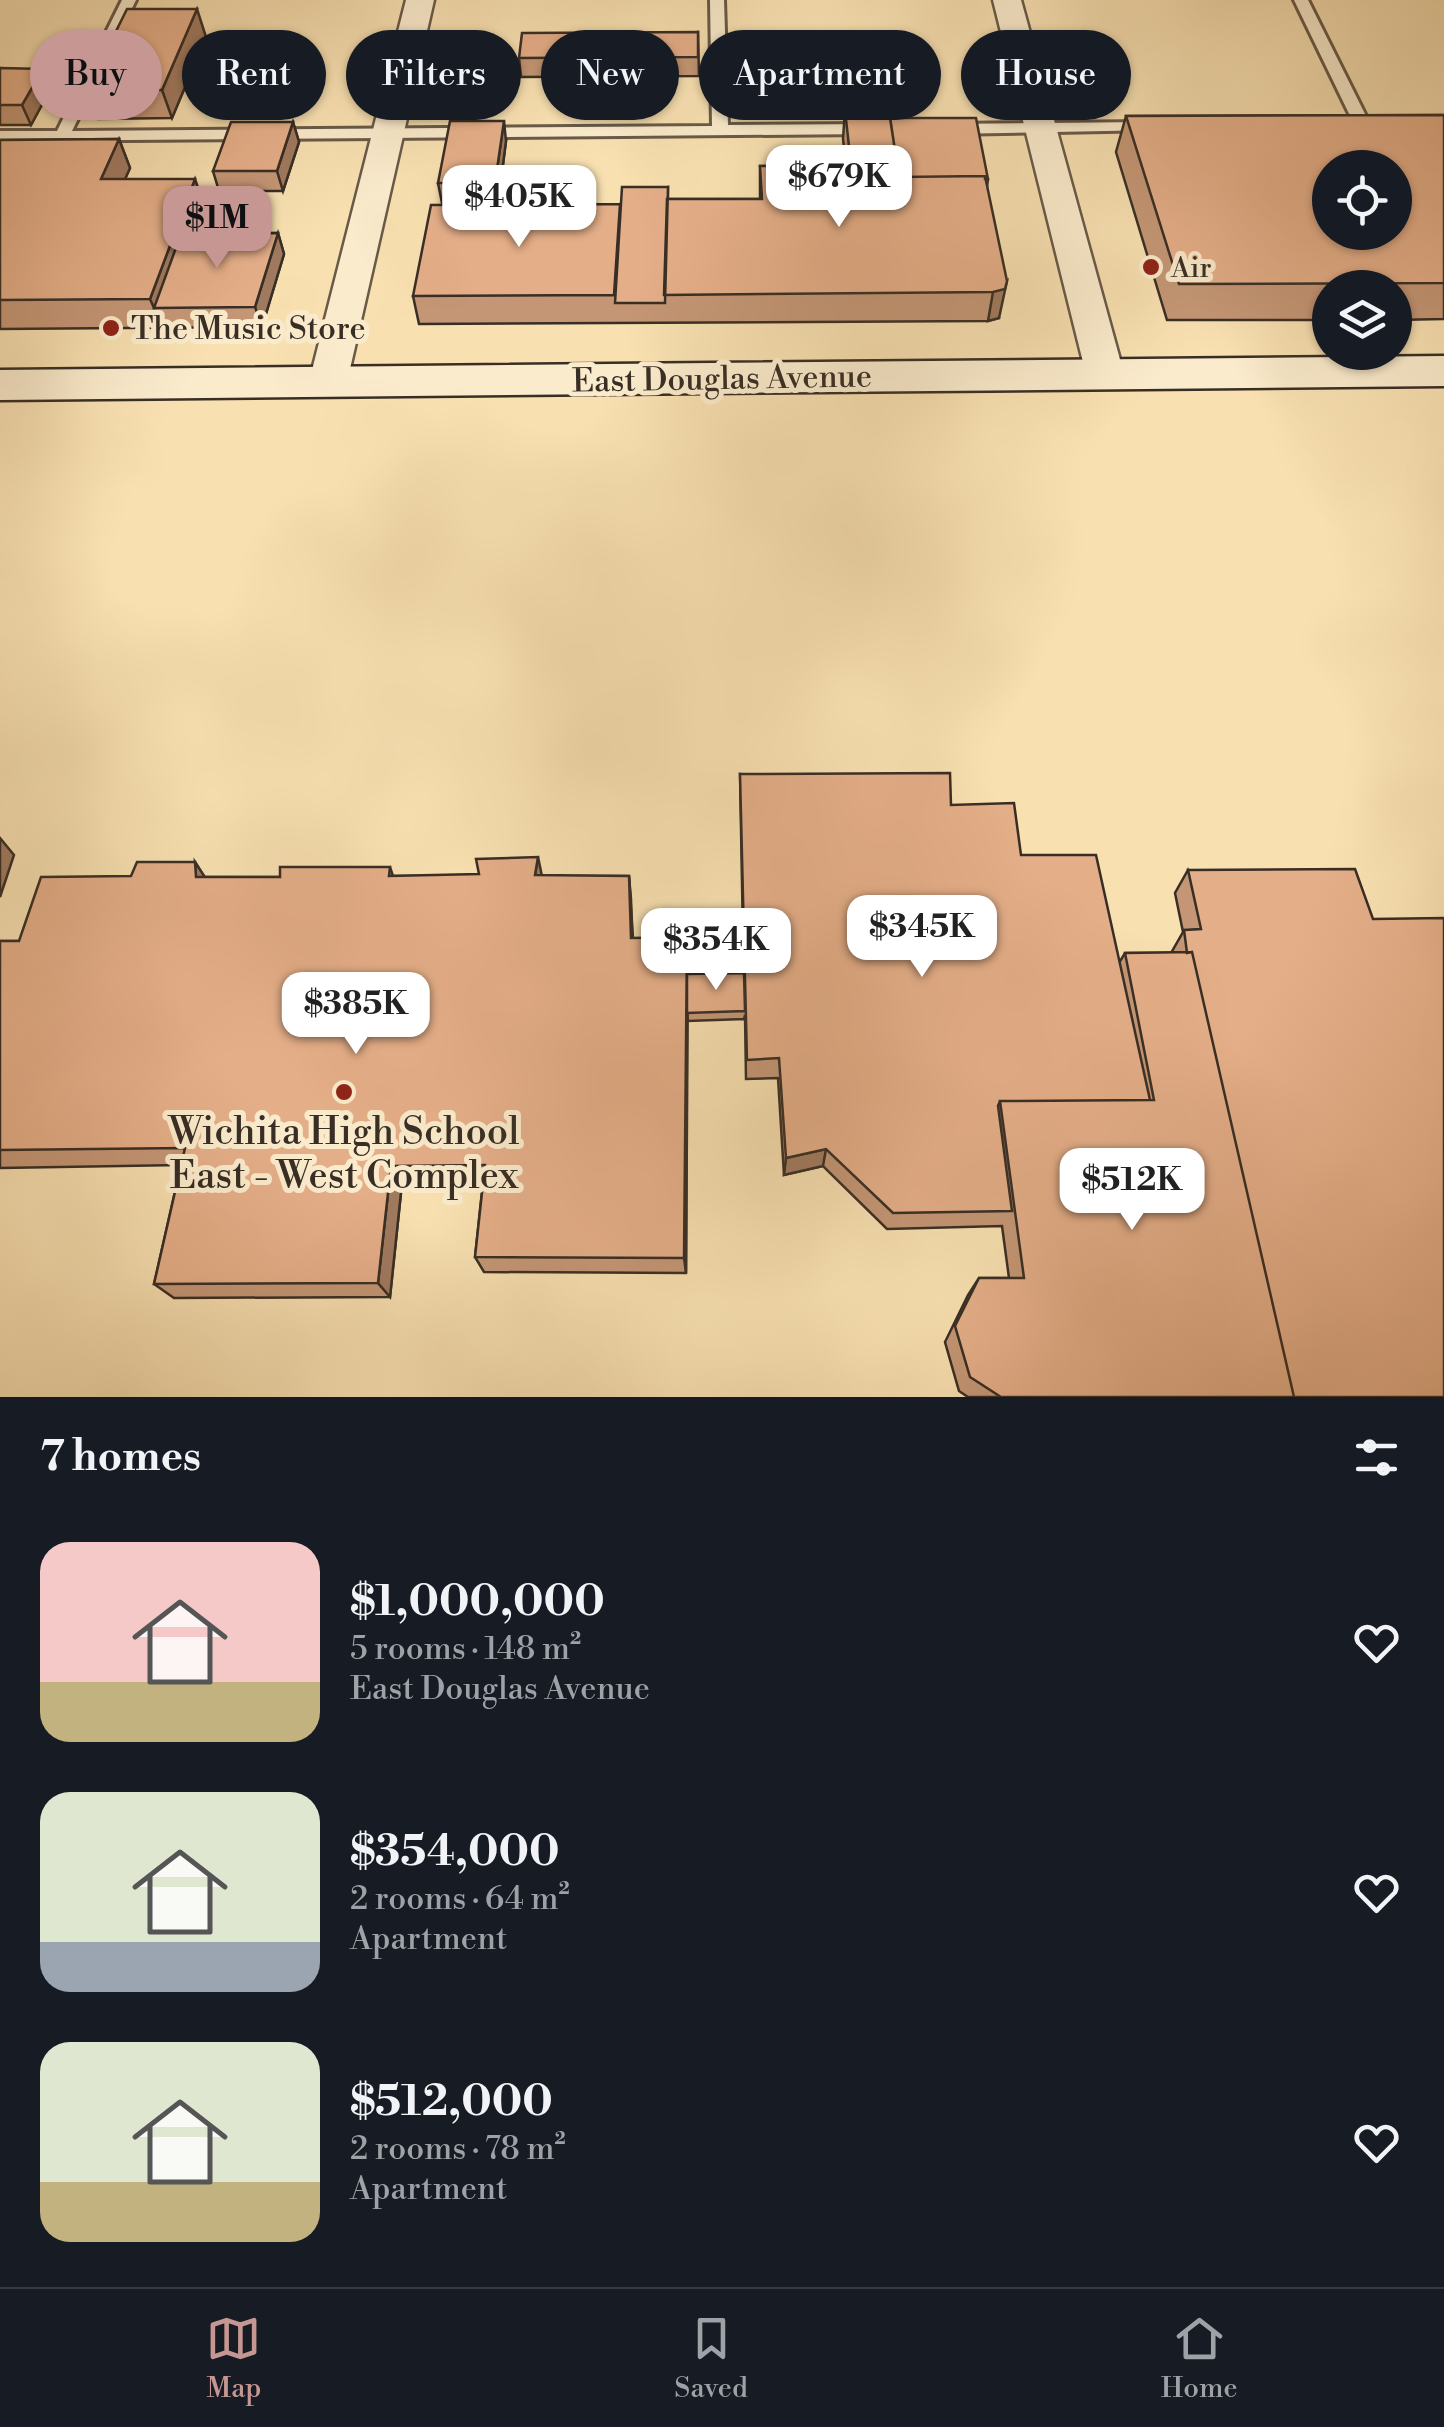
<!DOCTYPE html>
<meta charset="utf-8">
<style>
:root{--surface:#171b24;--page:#20242c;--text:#f1f3f6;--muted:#9ea1a6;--line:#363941;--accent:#c59692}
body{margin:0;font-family:"Libre Bodoni",serif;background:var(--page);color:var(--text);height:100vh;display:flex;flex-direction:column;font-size:38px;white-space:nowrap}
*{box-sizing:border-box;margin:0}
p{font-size:32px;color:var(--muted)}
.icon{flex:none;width:55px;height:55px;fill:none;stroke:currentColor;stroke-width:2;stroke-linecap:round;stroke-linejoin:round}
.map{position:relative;height:1397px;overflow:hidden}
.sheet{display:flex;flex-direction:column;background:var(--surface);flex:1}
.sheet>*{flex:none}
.banner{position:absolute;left:30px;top:30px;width:1385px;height:90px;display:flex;gap:20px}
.fabs{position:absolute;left:1312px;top:150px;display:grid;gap:20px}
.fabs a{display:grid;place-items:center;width:100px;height:100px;border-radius:50%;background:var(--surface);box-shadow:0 2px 8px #0004;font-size:50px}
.price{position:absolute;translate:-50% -85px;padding:0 22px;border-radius:20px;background:#fff;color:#222;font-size:32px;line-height:65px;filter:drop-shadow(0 2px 5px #0008)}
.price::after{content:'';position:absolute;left:50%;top:60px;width:30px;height:22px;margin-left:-15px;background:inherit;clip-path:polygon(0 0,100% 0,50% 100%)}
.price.on{background:var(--accent);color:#111}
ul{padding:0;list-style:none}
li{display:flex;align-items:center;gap:30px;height:250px;padding:0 40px}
li span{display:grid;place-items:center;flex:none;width:280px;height:200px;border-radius:30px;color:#555}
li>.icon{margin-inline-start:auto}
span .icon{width:120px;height:120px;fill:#fffc;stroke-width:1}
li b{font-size:42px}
h2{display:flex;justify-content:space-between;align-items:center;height:120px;padding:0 40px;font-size:42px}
.chip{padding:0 35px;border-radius:45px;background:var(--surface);box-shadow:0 2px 8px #0004;font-size:35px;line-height:90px}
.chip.on{background:var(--accent);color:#111}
.menu{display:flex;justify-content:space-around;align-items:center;height:140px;border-top:2px solid var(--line);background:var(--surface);font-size:28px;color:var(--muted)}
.menu a{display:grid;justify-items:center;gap:5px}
.menu .on{color:var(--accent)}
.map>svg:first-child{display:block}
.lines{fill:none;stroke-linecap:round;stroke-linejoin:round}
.service-casing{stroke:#685a48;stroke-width:6}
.minor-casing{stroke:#685a48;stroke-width:5}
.secondary-casing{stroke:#382e25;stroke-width:5}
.service{fill:#faebcc;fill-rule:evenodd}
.minor{fill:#faebcc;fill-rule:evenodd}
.secondary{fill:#faebcc;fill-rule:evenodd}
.wall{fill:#c49675;stroke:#382e25;stroke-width:2.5}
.shaded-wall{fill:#a07a5f;stroke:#382e25;stroke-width:2.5}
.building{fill:#e4ae88;stroke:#382e25;stroke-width:2.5;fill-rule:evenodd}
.poi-dot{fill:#8f2418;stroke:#faebcc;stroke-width:4}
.labels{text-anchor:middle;stroke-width:10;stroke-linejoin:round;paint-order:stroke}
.far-poi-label{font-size:28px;fill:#382e25;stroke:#faebcc;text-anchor:start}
.poi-label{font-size:32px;fill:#382e25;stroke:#faebcc;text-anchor:start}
.street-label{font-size:32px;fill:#382e25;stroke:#faebcc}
.near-poi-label{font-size:38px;fill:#382e25;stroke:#faebcc}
</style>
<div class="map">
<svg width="1444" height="1397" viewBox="0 0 1444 1397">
<rect width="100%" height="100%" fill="#f8e0b1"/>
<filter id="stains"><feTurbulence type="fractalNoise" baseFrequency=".002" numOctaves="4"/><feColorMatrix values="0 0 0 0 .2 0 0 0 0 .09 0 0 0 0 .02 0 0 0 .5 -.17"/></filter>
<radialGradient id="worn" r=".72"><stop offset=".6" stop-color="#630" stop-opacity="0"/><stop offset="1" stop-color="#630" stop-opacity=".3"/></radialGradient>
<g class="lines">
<defs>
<path id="service" d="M122,0H136L72,131L712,126L710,0H724L728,125L871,124L879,129L871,134L0,141V131H57Z
M1294,0H1308L1371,126L1369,129L1355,126Z
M1151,122L1157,124V130L948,134L940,129L948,124Z"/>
<path id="minor" d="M406,0H434L347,382L341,391L328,395L315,391L309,382Z
M993,0H1021L1124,374L1118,383L1105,386L1092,383L1086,374Z"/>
<path id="secondary" d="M1444,356V386L0,400V370Z"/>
</defs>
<use href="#service" class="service-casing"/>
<use href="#minor" class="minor-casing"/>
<use href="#secondary" class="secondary-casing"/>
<use href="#service" class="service"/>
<use href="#minor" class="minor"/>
<use href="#secondary" class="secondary"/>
</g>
<path class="wall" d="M698,32L699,76L521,77L519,58Z
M206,37L172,118L98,119L87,90Z
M0,68L51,88L31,125H0Z
M845,110L890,118L988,179L987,187L999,318L988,321L419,324L413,296L620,204L668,187V199H760V166L846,165L843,139Z
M1444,115V319L1395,320V288H1330V320H1167L1116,152L1126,116Z
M293,122L299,142L283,191H219L213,171Z
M119,139L130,168L125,179L205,208L196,234L278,233L284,254L262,327L0,329V140Z
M506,141L498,203H442L438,183Z
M740,774L951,805L1021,855L1119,963L1125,953H1171L1183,932L1175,893L1188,870L1444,1397H968L959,1391L945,1342L968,1295L979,1278H1009L1002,1226L887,1229L823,1166L784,1175L778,1078L746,1079L745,1015L744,1019L688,1021L687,1016L686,1273L484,1272L475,1257L483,1182L402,1183L390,1297L174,1298L154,1284L181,1165L0,1168V941H19L131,876L195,862L204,877H280L390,867L393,876H629L633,938L688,974L744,992Z"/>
<path class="shaded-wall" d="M197,9L206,37L172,118L162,90Z
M43,69L51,88L31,125L22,105Z
M504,121L506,141L498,203L495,183Z
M293,122L299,142L283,191L277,171Z
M119,139L130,168L112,208L101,179Z
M195,179L205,208L169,307L154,308L150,299Z
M278,233L284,254L262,327L255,307Z
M1007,281L999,318L988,321L993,292Z
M0,838L14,855L0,897Z
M538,857L543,881L535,875Z
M195,862L210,885L196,877Z
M629,876L631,899L633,960L631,938Z
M687,937L688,959L686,1273L684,1258Z
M826,1149L823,1166L784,1175L786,1158Z
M391,1166L402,1183L390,1297L378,1283Z"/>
<path class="building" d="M127,9H197L162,90H87Z
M698,32V57L519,58L522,33Z
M0,68L43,69L22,105H0Z
M845,110H889L899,177L985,176L1007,281L1005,289L993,292L664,295L667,199H762L760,166L851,165Z
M1444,115V283L1179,284L1126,116ZM1330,168H1395V232H1330Z
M890,118H976L988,179H985V176L899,177Z
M450,121H504L495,183H438Z
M231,122H293L277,171H213Z
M119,139L101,179H195L150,299L0,300V140Z
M622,187H668L665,303H615Z
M620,204L614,295L413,296L431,205Z
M278,233L255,307L154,308L181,234Z
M950,773L951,805L1014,803L1021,855H1096L1150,1100L1000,1101L998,1106L1012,1211L893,1213L826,1149L786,1158L779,1058L747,1060L740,774Z
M538,857L535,875L629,876L631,938L687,937L684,1258L475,1257L485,1165L391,1166L378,1283L154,1284L185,1148L0,1150V941H19L41,877L131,876L137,862H195L196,877H280V867H390L389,876L479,874L476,859Z
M1355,869L1373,919L1444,918V1397H1294L1192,952L1187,953L1184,930L1201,929L1188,870Z
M1192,952L1294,1397H1001L970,1377L955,1326L979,1278H1024L1000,1101L1154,1100L1125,953Z
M744,973L745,1011L687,1013V974Z"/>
<g class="poi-dot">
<circle cx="1151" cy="267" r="10"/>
<circle cx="111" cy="328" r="10"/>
<circle cx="344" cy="1092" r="10"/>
</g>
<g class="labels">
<g class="far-poi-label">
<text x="1171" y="277">Air</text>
</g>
<g class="poi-label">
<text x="131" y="339">The Music Store</text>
</g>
<g class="street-label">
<text transform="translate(722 378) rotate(-1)" y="11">East Douglas Avenue</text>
</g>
<g class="near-poi-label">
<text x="344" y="1144">Wichita High School<tspan x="344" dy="44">East - West Complex</tspan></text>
</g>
</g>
<rect width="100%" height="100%" filter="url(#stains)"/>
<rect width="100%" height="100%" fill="url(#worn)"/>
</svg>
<div class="fabs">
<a><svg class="icon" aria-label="locate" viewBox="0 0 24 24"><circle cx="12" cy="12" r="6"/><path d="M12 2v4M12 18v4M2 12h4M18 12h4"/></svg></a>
<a><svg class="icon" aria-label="layers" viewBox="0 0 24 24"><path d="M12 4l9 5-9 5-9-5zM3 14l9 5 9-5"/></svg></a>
</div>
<b class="price" style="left:839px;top:230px">$679K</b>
<b class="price" style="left:519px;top:250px">$405K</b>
<b class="price on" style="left:217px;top:271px">$1M</b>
<b class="price" style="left:922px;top:980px">$345K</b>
<b class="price" style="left:716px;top:993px">$354K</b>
<b class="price" style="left:356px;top:1057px">$385K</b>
<b class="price" style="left:1132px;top:1233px">$512K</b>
<div class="banner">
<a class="chip on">Buy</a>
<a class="chip">Rent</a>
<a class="chip">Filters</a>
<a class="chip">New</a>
<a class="chip">Apartment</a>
<a class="chip">House</a>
</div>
</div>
<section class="sheet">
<h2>7 homes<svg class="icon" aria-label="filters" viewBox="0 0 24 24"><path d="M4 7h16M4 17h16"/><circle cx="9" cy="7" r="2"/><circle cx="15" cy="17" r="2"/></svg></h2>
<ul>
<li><span style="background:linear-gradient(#f6c9c9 70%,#c2b280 0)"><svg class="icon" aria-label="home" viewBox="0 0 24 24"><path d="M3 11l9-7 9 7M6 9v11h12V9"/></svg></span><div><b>$1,000,000</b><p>5 rooms · 148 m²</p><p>East Douglas Avenue</p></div><svg class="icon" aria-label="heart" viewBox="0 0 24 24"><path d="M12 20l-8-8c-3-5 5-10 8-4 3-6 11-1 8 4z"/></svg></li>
<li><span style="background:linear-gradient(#dfe7d0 75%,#9aa5b1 0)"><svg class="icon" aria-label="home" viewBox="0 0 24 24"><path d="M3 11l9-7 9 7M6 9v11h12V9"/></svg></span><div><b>$354,000</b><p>2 rooms · 64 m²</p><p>Apartment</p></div><svg class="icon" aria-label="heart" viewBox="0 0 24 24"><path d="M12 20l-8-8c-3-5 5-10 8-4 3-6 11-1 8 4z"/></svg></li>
<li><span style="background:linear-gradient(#dfe7d0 70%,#c2b280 0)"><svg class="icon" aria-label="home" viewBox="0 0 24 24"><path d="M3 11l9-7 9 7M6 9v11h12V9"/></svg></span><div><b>$512,000</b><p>2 rooms · 78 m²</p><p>Apartment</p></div><svg class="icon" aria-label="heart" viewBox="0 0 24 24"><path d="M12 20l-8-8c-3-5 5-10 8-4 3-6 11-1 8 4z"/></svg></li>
</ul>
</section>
<nav class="menu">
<a class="on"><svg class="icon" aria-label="map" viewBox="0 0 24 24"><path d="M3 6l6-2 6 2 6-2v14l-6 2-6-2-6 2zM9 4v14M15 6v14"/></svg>Map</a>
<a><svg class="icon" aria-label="saved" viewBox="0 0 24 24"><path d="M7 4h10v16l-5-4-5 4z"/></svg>Saved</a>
<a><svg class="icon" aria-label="home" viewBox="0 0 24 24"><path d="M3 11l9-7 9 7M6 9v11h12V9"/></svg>Home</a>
</nav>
